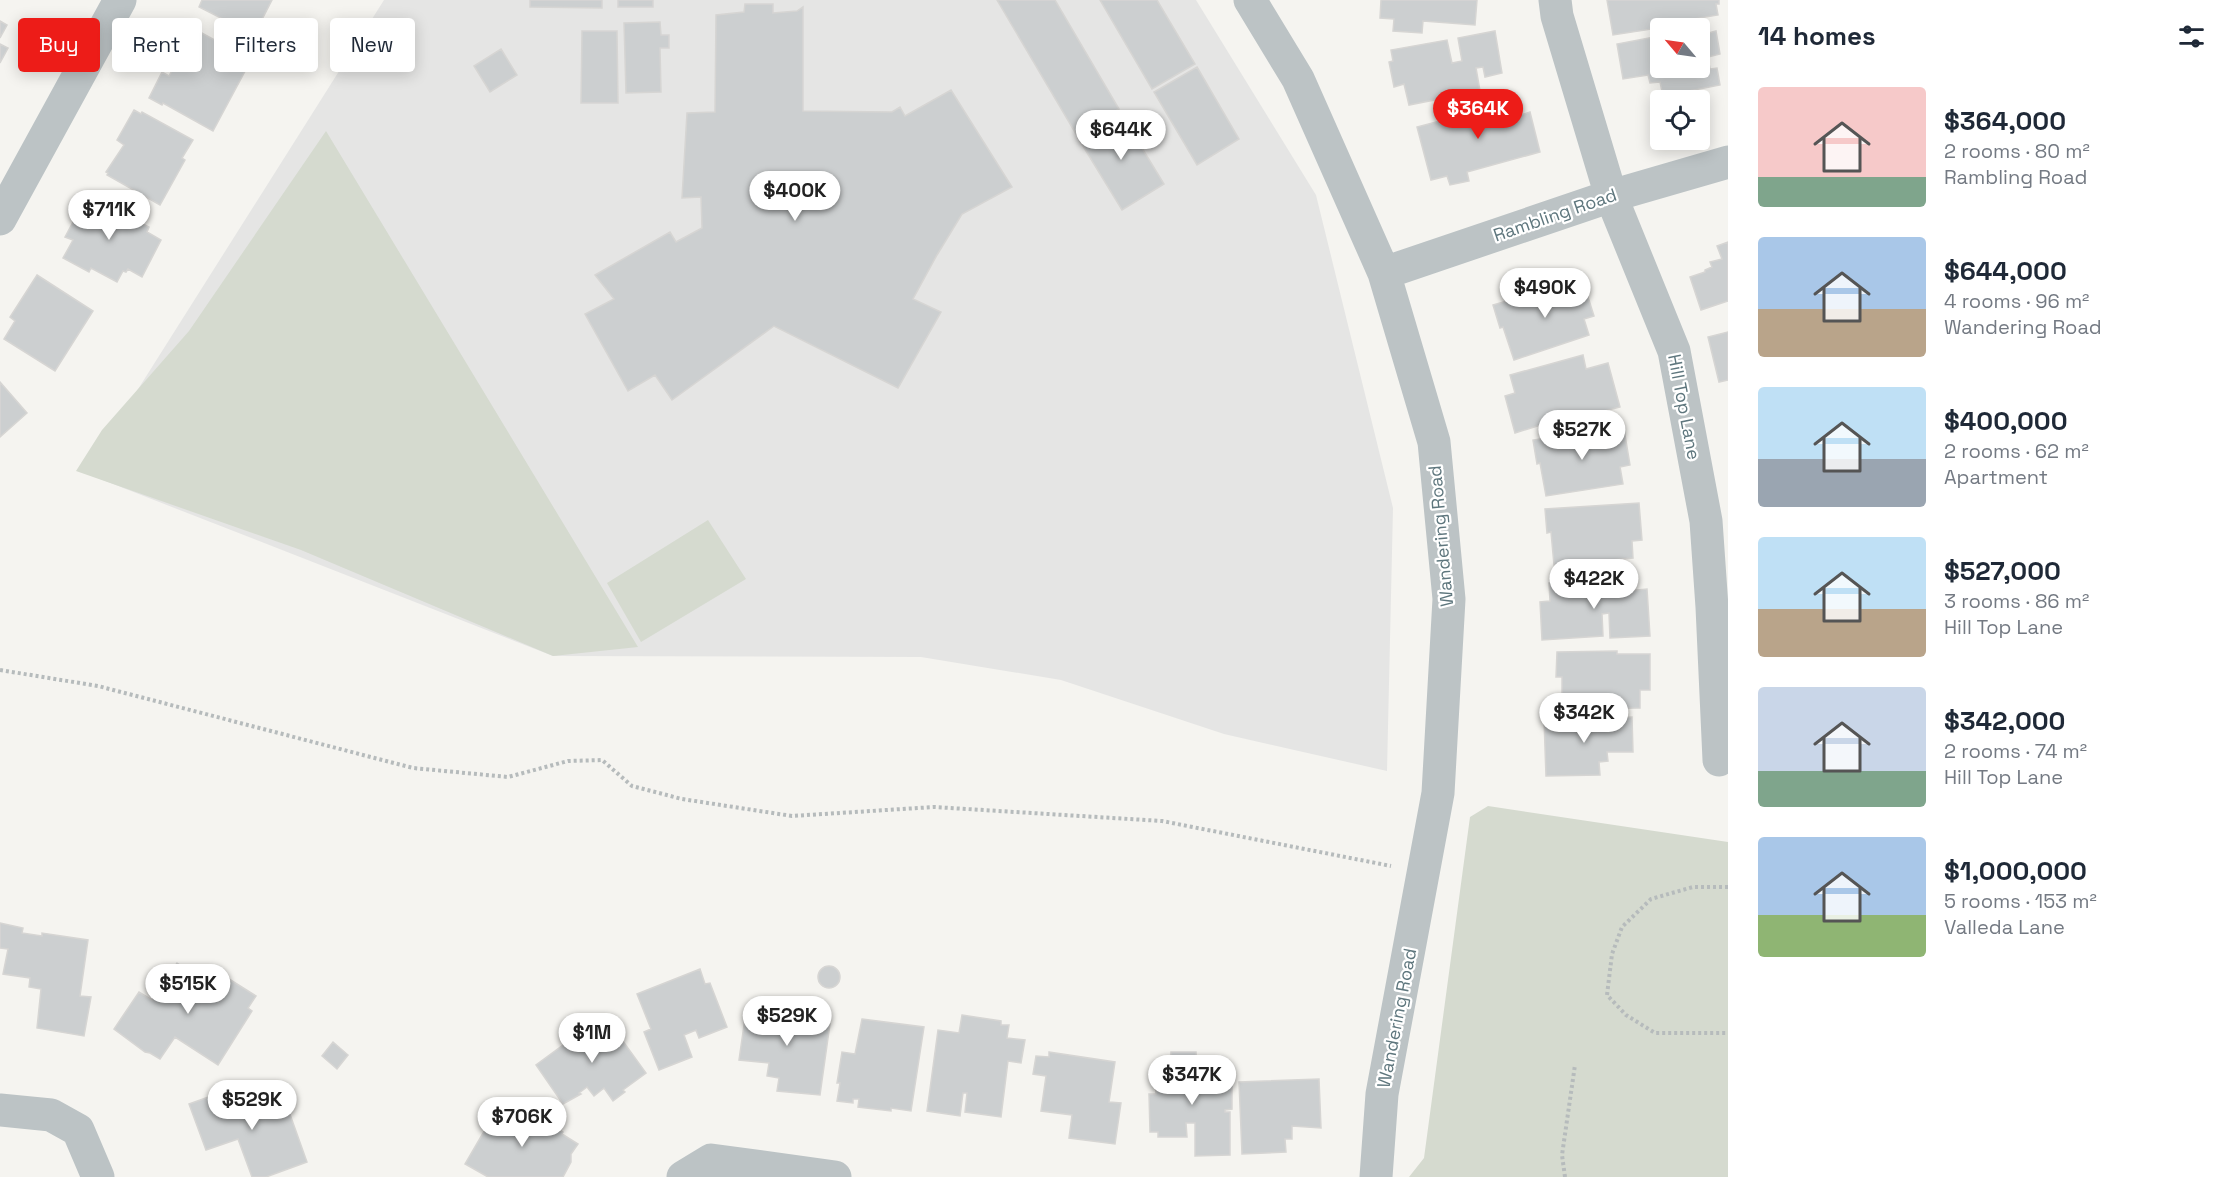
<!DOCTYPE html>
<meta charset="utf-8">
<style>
:root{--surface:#fff;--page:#f6f6f7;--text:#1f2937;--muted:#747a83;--accent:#ed1c18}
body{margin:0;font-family:"Space Grotesk",sans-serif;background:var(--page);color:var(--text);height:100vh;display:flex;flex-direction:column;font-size:22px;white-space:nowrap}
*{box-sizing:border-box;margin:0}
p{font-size:20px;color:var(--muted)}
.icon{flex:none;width:33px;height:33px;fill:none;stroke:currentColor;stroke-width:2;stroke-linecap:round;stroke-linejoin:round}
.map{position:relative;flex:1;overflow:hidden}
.panel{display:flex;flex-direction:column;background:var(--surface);width:510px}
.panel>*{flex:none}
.hud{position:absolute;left:18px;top:18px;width:570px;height:54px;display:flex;gap:12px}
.needle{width:39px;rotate:299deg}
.fabs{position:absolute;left:1650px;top:18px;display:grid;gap:12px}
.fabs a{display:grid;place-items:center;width:60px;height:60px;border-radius:6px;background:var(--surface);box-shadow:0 3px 15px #0003;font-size:30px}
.price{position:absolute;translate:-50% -51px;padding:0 14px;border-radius:21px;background:#fff;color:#222;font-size:20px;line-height:39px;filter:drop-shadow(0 2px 3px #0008)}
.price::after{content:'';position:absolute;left:50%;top:36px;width:18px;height:14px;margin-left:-9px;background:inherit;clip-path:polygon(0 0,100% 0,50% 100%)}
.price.on{background:var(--accent);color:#fff}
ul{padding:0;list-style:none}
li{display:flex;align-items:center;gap:18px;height:150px;padding:0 30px}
li span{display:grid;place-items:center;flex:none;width:168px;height:120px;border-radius:6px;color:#555}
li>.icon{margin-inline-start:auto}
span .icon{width:72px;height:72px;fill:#fffc;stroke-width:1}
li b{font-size:26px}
h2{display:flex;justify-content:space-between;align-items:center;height:72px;padding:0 30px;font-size:26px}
.pill{padding:0 21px;border-radius:6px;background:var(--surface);box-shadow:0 3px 15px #0003;font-size:21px;line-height:54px}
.pill.on{background:var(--accent);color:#fff}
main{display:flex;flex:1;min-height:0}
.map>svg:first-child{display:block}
.built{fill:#e5e5e4}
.green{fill:#d5dacf}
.building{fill:#cccfd0;stroke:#d6d5d3;stroke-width:1.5}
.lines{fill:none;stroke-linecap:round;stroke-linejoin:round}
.path{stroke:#b6bbbc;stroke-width:4;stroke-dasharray:3 3;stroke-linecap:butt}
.minor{stroke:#bcc3c5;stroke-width:33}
.labels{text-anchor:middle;stroke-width:4.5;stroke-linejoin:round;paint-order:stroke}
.street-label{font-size:18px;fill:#5e767d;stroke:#fff}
</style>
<main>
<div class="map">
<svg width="1728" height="1177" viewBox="0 0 1728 1177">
<rect width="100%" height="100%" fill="#f5f4f0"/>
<path class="built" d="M384,0H1196L1316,195L1393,508L1387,771L1224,734L1061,680L921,657L553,656L85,473Z"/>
<path class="green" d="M326,131L638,647L553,656L301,550L76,471L102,430L189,331Z
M708,520L746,579L641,642L607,583Z
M1488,806L1728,842V1177H1409L1424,1158L1470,817Z"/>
<path class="building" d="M202,0H272L254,35L199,7Z
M530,0H602V8L530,7Z
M618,0H653V7H618Z
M997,0H1055L1119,109L1076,134Z
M1100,0H1157L1195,64L1152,89Z
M1381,0H1477L1475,25L1423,21L1422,33L1393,31L1394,19L1380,18Z
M1607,0H1719V4H1716L1718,15L1651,26L1652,29L1613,35Z
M745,4H773V13L797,11L803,7V111L892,112L900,107L905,116L951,90L1012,187L962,214L937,255L913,299L941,312L898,388L774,326L672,400L655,375L628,391L585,314L614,299L595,275L670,232L676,242L702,228L701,197L682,198L687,113L715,112L716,15L744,12Z
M0,21L7,25L0,38Z
M180,21L251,60L213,131L163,103L162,105L149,98L162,72L169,76L176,63L162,55Z
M660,22L661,35H669V48H660L661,92L626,93L624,23Z
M1705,30V34L1716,31L1720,54L1708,57L1710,69L1717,68L1720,85L1663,96L1660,82L1650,83L1648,75L1623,79L1617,44L1659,36L1660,38V68H1700V31Z
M582,31H617L618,103H581Z
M1495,31L1502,73L1485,77L1483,67L1476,68L1480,91L1409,105L1404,84L1394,87L1389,62L1393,61L1391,50L1447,40L1452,63L1462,61L1458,38Z
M0,44L8,48L0,63Z
M501,49L517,75L490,92L474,66Z
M1197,67L1239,139L1197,165L1154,92Z
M1516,97L1521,115L1530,112L1540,152L1467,172L1469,181L1450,185L1447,176L1431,180L1417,127L1478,111L1477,107Z
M134,110L141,114L142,112L193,140L182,158L185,160L160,205L107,175L108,173L106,172L124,145L117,140Z
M1120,112L1164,184L1122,210L1078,138Z
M88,194L149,227L147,232L161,240L142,277L128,269L126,272L123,271L117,282L91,268L89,272L63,258L73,240L65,237Z
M1728,242V301L1701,310L1690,277L1705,272V270L1712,267L1710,262L1722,259L1717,246Z
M37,275L93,311L55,371L4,339L15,321L10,317Z
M1583,281L1594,316L1584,319L1589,335L1514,360L1503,327L1500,328L1493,305L1551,288L1552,292Z
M1728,332V380L1719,382L1708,337Z
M1583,355L1586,369L1608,363L1620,407L1581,417L1580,413L1573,415L1515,433L1505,396L1515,393L1510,375Z
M0,382L27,413L0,437Z
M1624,429L1630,465L1620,467L1623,484L1546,496L1540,463L1537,464L1533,440L1591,431L1592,435Z
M1639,503L1642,540L1632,541L1633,558L1554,565L1551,532L1547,533L1545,509Z
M1625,577L1626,591L1647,589L1650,636L1610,638L1609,613L1602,614L1603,636L1542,640L1540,602L1550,601L1549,583Z
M1617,651V654H1650V690H1640V708L1562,709V677H1556L1557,652Z
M1632,717L1633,752H1607L1608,761L1599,762L1600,775L1546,776L1544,719L1564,718V721Z
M0,923L23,928L22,933L42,936V933L88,940L80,996L91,997L84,1036L37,1028L41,989L29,987L30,978L3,974L8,949L0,948Z
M177,963L207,983L215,970L256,996L248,1008L252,1011L218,1065L175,1037L160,1059L150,1053L145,1052L114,1029L139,992L152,1000Z
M818 977a11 11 0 1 1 22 0a11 11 0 1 1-22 0Z
M700,969L705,984L710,983L727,1027L699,1038L696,1030L684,1035L692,1057L659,1070L644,1032L651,1029L637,994Z
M768,999L800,1004L798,1020L830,1024L820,1095L777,1091L779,1078L767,1076L769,1063L739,1060L746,1011L766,1014Z
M604,1015L646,1073L623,1090L625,1092L613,1101L604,1088L594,1096L587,1087L579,1093L581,1094L563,1104L536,1065Z
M962,1015L1001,1021V1025H1009L1007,1038L1025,1040L1021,1063L1008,1061L1001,1117L965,1112L967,1093H963L960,1116L927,1111L938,1030L959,1033Z
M862,1019L924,1027L911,1111L891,1108V1111L858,1107L859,1099H853V1103L837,1101L840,1083H837L842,1052L855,1054Z
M333,1042L348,1055L337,1069L322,1056Z
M1049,1052L1115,1062L1109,1102L1121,1103L1115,1144L1069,1138L1072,1115L1041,1111L1046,1076L1033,1074L1036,1056L1049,1057Z
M1171,1052H1196L1197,1070H1199V1076L1222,1075V1086H1232V1109L1225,1110V1112H1230V1155L1195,1156V1123H1186L1187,1137H1158V1132H1150L1149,1094H1156L1155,1077H1170Z
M1319,1079L1321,1128L1292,1126V1139H1285L1286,1152L1242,1154L1239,1082Z
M231,1089L238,1108L282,1092L307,1162L266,1177H252L238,1139L206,1150L189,1104Z
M511,1102L563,1132L562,1134L578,1144L571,1154V1162L563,1177H488L465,1164L490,1121L497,1126Z"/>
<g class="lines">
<path class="path" d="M0,670L98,686L413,768L508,777L568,761L602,760L632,786L682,799L792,816L934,807L1162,821L1391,866
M1728,887H1693L1651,899L1622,927L1612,954L1607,995L1626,1015L1655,1033H1728
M1565,1177L1562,1155L1575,1065"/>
<path class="minor" d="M1250,0L1298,79L1384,273L1434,442L1449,599L1438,793L1382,1094L1376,1177
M1555,0L1557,16L1611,196L1674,351L1706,521L1712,607L1719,760
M0,219L120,0
M1384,273L1611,196L1728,162
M0,1110L51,1115L78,1130L98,1177
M683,1177L711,1160L835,1177"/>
</g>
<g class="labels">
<g class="street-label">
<text transform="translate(1555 215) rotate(-19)" y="6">Rambling Road</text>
<text transform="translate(1684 407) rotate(79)" y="6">Hill Top Lane</text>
<text transform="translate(1441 536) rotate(-95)" y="6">Wandering Road</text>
<text transform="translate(1397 1018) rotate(-79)" y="6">Wandering Road</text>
</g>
</g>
</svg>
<div class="fabs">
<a><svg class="needle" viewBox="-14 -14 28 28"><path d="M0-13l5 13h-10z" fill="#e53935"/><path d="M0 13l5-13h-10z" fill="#747a83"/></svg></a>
<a><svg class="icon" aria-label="locate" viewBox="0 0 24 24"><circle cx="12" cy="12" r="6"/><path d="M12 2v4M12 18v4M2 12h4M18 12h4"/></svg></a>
</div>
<b class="price on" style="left:1478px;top:140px">$364K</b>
<b class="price" style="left:1121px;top:161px">$644K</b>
<b class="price" style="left:795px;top:222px">$400K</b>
<b class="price" style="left:109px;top:241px">$711K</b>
<b class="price" style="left:1545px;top:319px">$490K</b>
<b class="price" style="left:1582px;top:461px">$527K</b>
<b class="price" style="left:1594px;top:610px">$422K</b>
<b class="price" style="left:1584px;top:744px">$342K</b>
<b class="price" style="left:188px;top:1015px">$515K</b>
<b class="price" style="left:787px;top:1047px">$529K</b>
<b class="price" style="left:592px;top:1064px">$1M</b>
<b class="price" style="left:1192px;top:1106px">$347K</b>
<b class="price" style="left:252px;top:1131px">$529K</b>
<b class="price" style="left:522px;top:1148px">$706K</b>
<div class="hud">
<a class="pill on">Buy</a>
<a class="pill">Rent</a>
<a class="pill">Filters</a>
<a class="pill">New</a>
</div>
</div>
<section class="panel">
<h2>14 homes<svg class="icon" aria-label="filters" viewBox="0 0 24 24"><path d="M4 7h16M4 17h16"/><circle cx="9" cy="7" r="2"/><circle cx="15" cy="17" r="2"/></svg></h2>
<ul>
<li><span style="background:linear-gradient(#f6c9c9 75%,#7fa58c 0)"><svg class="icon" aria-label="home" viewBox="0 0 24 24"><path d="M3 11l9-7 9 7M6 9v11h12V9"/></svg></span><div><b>$364,000</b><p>2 rooms · 80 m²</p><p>Rambling Road</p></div></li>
<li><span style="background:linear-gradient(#a9c7e8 60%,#b9a48a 0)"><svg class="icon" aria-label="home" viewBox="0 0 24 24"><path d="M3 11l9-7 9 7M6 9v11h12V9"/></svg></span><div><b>$644,000</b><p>4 rooms · 96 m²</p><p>Wandering Road</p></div></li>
<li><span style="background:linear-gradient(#bfe0f5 60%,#9aa5b1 0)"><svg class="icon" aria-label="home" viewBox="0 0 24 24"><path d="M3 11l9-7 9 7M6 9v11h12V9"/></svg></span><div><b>$400,000</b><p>2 rooms · 62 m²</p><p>Apartment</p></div></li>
<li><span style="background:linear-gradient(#bfe0f5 60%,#b9a48a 0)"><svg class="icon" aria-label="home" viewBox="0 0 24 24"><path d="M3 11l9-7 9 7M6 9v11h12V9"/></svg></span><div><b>$527,000</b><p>3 rooms · 86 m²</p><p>Hill Top Lane</p></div></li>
<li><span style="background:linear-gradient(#c9d6e8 70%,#7fa58c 0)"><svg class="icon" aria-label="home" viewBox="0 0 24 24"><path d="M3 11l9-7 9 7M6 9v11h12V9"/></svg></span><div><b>$342,000</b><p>2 rooms · 74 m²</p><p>Hill Top Lane</p></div></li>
<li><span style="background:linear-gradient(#a9c7e8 65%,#8fb573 0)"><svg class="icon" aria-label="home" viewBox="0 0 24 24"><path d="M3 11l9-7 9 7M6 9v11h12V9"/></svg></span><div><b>$1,000,000</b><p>5 rooms · 153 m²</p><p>Valleda Lane</p></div></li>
</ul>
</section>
</main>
